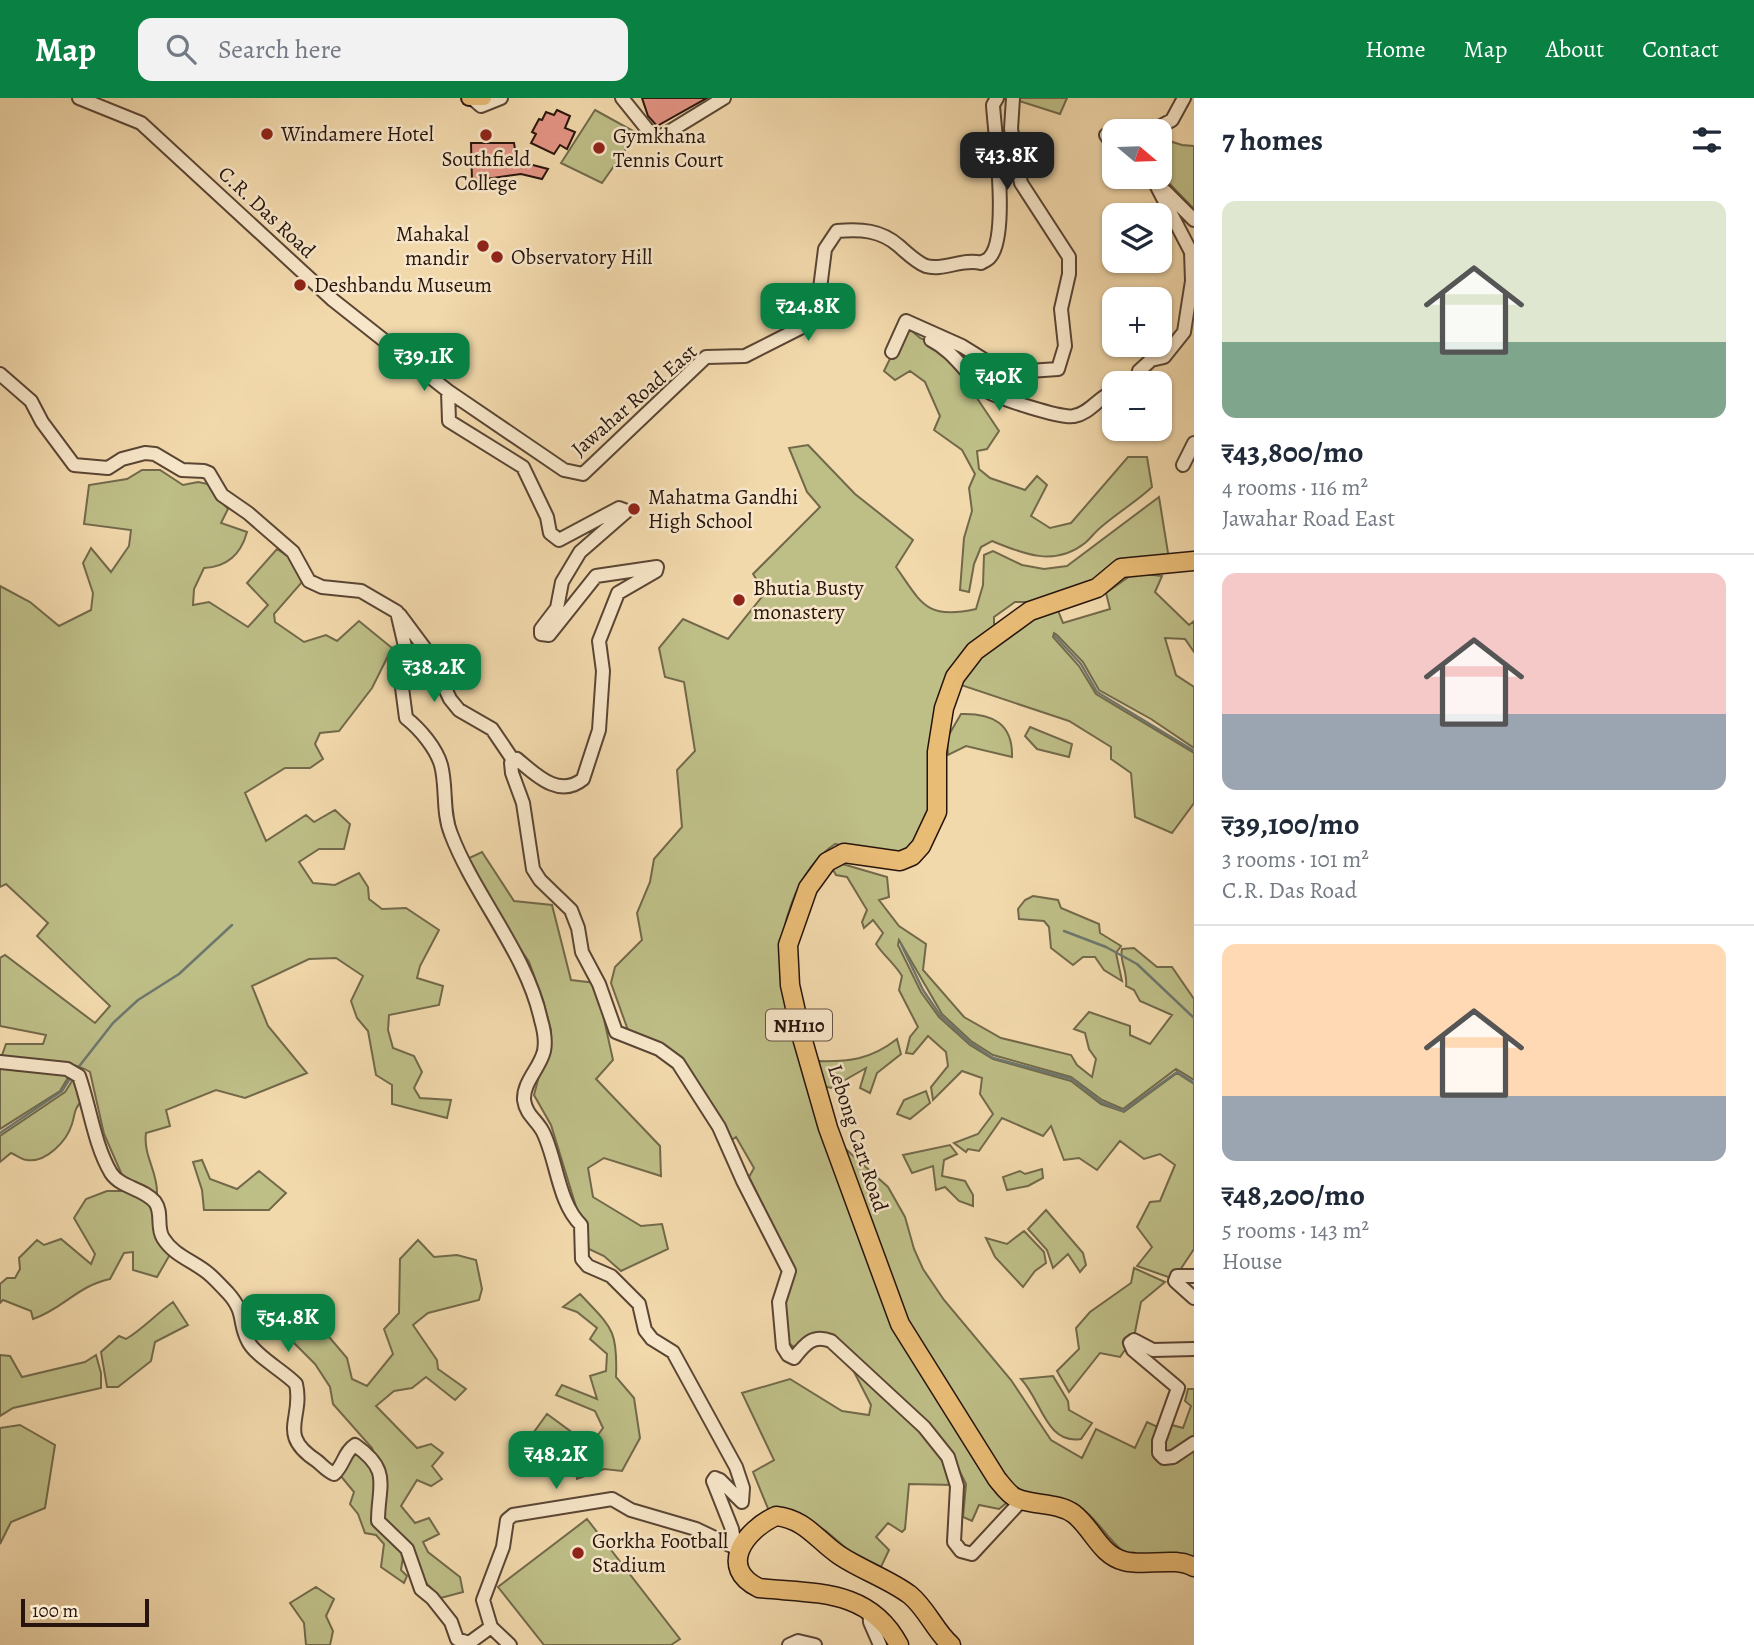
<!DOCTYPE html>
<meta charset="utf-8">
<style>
:root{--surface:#fff;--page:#f2f2f3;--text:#1f2937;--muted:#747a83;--line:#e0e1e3;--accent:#0b8043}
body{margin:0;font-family:Alegreya,serif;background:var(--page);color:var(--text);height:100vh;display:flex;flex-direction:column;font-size:26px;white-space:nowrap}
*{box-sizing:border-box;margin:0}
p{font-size:23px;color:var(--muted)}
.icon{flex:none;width:38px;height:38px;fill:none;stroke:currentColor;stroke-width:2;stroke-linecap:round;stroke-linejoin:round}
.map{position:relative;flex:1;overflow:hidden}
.sheet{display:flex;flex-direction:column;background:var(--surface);width:560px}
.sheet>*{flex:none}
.needle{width:46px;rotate:109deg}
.tools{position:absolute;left:1102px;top:21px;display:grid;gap:14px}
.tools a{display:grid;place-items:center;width:70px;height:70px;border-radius:14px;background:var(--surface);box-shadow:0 2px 5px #0004;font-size:35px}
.scale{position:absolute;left:21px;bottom:18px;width:128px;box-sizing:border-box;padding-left:7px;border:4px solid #27140c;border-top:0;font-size:19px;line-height:24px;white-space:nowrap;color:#27140c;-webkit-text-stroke:5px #f7e6c9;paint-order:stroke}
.price{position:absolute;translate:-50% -60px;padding:0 16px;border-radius:14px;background:var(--accent);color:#fff;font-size:23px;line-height:46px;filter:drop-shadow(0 2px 4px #0008)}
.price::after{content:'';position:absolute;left:50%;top:42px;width:21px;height:16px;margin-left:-10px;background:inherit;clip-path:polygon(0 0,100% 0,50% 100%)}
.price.selected{background:#222;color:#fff}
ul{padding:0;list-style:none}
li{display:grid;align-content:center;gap:14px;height:371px;padding:0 28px}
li+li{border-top:2px solid var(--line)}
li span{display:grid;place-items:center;height:217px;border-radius:14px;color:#555}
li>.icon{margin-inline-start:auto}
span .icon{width:126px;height:126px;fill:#fffc;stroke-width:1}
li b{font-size:30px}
h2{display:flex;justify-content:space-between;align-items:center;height:84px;padding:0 28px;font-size:30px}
header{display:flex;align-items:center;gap:42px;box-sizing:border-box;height:98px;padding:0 35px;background:var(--accent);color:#fff}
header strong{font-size:33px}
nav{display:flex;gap:38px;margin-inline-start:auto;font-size:24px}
.search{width:490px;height:63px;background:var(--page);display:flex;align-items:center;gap:18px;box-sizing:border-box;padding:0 24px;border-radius:14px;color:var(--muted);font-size:26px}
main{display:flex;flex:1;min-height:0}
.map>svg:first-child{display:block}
.green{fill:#bebe87;stroke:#72694a;stroke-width:2}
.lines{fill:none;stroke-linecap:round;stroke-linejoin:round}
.stream{stroke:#6d776d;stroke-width:2.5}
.building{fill:#e69586;stroke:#27140c;stroke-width:2}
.minor-casing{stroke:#5a4534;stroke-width:16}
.major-casing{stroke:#27140c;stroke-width:18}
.highway-casing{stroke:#27140c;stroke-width:21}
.minor{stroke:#f7e6c9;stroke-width:12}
.major{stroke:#e9bc76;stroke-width:14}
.highway{stroke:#e9bc76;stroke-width:18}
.poi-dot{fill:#8f2418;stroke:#f7e6c9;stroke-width:2.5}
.labels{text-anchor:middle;stroke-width:5;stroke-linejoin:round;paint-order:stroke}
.shield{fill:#f7e6c9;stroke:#655345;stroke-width:2}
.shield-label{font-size:19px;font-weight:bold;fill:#27140c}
.poi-label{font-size:21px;fill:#27140c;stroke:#f7e6c9;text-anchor:start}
.street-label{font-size:21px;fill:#27140c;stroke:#f7e6c9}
</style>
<header>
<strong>Map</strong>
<div class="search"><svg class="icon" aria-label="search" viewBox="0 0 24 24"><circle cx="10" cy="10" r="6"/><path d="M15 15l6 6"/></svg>Search here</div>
<nav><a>Home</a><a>Map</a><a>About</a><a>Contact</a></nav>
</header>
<main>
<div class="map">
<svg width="1194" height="1547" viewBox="0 0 1194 1547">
<rect width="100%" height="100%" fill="#f2d9ac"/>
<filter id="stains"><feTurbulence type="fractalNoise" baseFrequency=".00286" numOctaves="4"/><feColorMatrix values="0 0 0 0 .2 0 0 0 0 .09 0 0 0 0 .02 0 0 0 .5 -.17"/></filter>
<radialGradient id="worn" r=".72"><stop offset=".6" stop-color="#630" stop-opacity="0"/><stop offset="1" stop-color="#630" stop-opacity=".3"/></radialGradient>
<path class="green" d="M1016,0H1067L1060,16L1016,2Z
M595,12L637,35L602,85L561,65Z
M1160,40L1182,47L1194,48V111L1160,76Z
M906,228L920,240L944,251L999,333L987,351L977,353L979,371L990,380L1025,392L1037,378L1047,387L1031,418L1050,430L1071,425L1128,359H1147L1152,389C1136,404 1117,415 1100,430C1095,434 1090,441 1085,445C1055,469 1023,456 992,443L981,449L974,466L969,494L960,492L964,440L972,413L969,390L975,376L962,352L934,332L940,318L925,284L910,273L895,282L884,273Z
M808,347L855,396L913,442L896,469C922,506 926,522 976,511L983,487L984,457L993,453L1022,467L1044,471L1067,468L1159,399L1169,461L1030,504H1015L994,519V529C984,541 958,565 952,579C939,615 944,736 904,752C883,761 857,750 835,746C796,772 777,832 781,878L862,1142L1009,1403L999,1411L979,1407L972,1423L963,1419L966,1386L952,1358L828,1236L797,1252L789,1245L785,1204L790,1162L749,1079L754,1070L736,1039L729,1044L722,1025L682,962L629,935L611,885L615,869L642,842L637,815L650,784L654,761L682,729L677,672L695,653L684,584L665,579L659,550L683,521L728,541L765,495L753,476L820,409L807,394L789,350Z
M142,372H160L183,387L198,384L223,389L222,404L228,411L221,425L247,434C241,456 227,469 204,470L194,491L193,507L209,504L248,529L268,507L247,485L277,451L289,459L303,483L274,516L275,524L304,544L326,537L337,543L359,523L392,550L372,590L339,633L320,635L315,646L323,661L310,670H285L245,695L266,743L306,717L314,724L335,712L350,726L344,751H319L299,764L313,785L335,787L359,775L368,789L369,801L382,811L406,810L439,832L420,868L417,880L443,888L439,907L389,917L388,932L393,950L414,958L422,974L414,990L420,1000L451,1002L447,1020L392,1006V987L376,977L368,933L357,920L351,903L363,878L336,860L309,861L252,888L268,928L307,975L245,1000L216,992L166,1012L170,1028L146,1035C143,1058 158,1074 157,1096L122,1077L104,1036L90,974C72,961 24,962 1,960L6,946H43L46,937L0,928V860L5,857L95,925L110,908L37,838L48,825L6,786L0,789V488L30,504L59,528L91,512L93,495L83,465L91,450L111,474L129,448L131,432L84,426L89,387L127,381Z
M1134,475L1162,478L1155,494L1189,527L1194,523V554L1185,541L1165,540L1176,577L1194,589V650L1151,621L1099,592L1083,564L1057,537L1054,535L1053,539L1079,568L1096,596L1194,655V705L1172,735L1135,719L1131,675L1111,661V649L1069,623L961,587C980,552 1020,524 1057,510L1063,525L1110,511L1106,495Z
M961,616C993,615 1013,626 1012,659L966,648L948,657L947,640Z
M1030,629L1072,646L1069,659L1037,651L1025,638Z
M482,754L514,803L552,807L571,882L596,885L613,962L596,981L660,1048L661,1078L604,1060L588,1070L593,1099L641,1128L662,1126L668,1151L621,1173L604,1158L589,1151L551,1027L534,997L551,932L543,902L529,864L474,781L465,762Z
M839,765L887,779L889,799L879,802L899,828L926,846L923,872L964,919L1001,940L1071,957L1077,967L1092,979L1096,961L1089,951L1085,935L1074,931L1089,914L1130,928V937L1150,946L1172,917L1140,903L1134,892L1126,888C1128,874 1119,862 1122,851L1134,850L1157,869H1172L1194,901V982L1176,971L1123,1011L1102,1002L1071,979L993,957L971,943L942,916L899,842L898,847L921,894L939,919L970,947L993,961L1071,983L1101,1006L1124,1014L1177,975L1194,986V1151L1174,1181L1137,1168L1152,1149L1137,1129L1150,1104L1160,1103L1175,1067L1160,1056L1144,1061L1120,1043L1097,1072L1079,1060L1064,1062L1051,1028L1043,1038L1002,1020L979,1053L968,1051L966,1054L954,1045L978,1036L993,1016L980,996L982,980L962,973L933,1002L931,989L948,968L946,954L928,938L913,956L906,955L910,939L918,929L899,892L902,878C894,865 884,858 876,846L883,835L873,822L864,830L862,824L867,812L847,779L836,777L832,770Z
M1033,798L1058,802L1061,810L1099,826L1100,835L1121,848L1116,855L1122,883L1104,872L1095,859H1083L1073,867L1051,850L1049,829L1044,823L1019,821L1018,811L1025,802Z
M897,941L901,956L877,975L870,995L860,990L866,970L831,990L820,987L815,963C849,964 870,962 897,941Z
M0,970L20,973L48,971L69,978L60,993L0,1031Z
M74,980L83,1001C73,1013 76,1013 72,1026C67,1043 46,1065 27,1062C22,1062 16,1057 11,1055L0,1064V1038L65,994Z
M926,993L930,1005L910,1021L897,1016L904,1002Z
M839,1045L888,1089L905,1119L914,1151L923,1171L944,1202L1011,1282L1051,1342L1082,1360L1096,1331L1135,1350L1147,1324L1162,1331L1163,1362L1194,1346V1461L1133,1457L1123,1453C1107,1441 1097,1420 1080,1409C1059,1396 1031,1401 1011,1387L903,1224Z
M950,1047L957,1056L944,1062L942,1078L965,1083L973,1097V1108L959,1103L945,1089L936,1092L933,1068L912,1075L903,1057Z
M202,1062L210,1081L237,1091L259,1073L286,1095L269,1112H204L202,1092L193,1064Z
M1042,1071L1043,1080L1028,1088L1007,1092L1003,1079L1020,1073L1025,1076Z
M107,1093H135L149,1102L172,1153L157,1179L133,1172V1154L124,1155L110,1181C77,1188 63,1211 33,1221L31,1213L3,1202L0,1205V1186L7,1180H15L20,1171L19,1160L37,1142L44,1147L61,1141L91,1166L95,1156L74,1120L86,1101Z
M1046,1112L1083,1155L1086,1167L1080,1174L1068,1156L1053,1170L1047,1152L1028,1131Z
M1024,1133L1044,1154L1046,1165L1035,1173L1023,1189L995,1159L986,1140L1007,1146Z
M418,1142L434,1159L457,1157L476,1162L482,1191L479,1202L428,1215L413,1227L437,1262L438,1271L466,1291L455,1302L426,1279L412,1290L394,1293L376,1308L417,1350L431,1346L443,1355L432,1368L442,1381L431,1388L417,1382L401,1408L415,1425L429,1420L439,1436L423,1444L428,1454L460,1479L463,1494L441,1500L423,1482L380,1421V1370L372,1350L333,1306L330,1289L315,1266L292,1243L271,1237L272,1220L304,1203L320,1211L318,1226L347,1260L352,1281L367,1288L393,1256L384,1231L399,1215L400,1161Z
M1134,1170L1165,1184L1141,1204L1134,1239L1120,1259L1100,1255L1069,1294L1057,1273L1079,1251L1076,1230L1090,1214L1131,1185Z
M580,1196C611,1229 618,1231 616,1279L634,1300L640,1340L622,1373L604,1371L577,1381L574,1363L561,1350L543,1358L526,1345L547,1316L577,1338L595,1341L603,1330L595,1313L556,1297L562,1287L597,1301L590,1278L606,1273L607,1256L590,1241L597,1230L577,1214L563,1209Z
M173,1204L188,1227L155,1244L151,1263L118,1289H107L101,1254L119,1238L126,1241C144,1230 156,1216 173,1204Z
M0,1257L10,1258L22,1279L85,1264L96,1257L101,1275V1290L13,1310L0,1318Z
M850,1266L920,1331L945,1360L953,1387L909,1386L905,1431L902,1434L888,1425L876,1439L889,1452L881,1469L848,1452L826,1433L798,1416L769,1413L753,1374L774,1362L742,1295L790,1281L842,1313L869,1317L871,1307Z
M1053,1278L1068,1303L1069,1312L1092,1325L1081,1341C1046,1347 1041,1301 1021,1281Z
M1188,1291H1194V1341L1166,1357L1163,1345L1172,1327L1183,1330L1191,1308L1185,1303Z
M20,1327L55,1347L45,1410L11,1424L0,1446V1330Z
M352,1353H358L375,1373V1410L404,1452L401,1472L407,1478L404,1485L381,1469L384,1446L376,1437L365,1435L358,1416L350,1406L354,1394L340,1377Z
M587,1421L680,1541L671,1547H544L498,1489Z
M316,1489L334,1501L326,1518L333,1533L330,1547H306L304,1525L290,1505Z"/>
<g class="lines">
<path class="stream" d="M1055,538L1081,566L1097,594L1194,653
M1064,833L1106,849L1137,866L1194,920
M901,846L923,892L940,917L969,944L993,960L1072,981L1101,1004L1123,1013L1177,974L1194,985
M77,971L113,925L138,902L179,876L232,827
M0,1035L62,993L71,979"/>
</g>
<path class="building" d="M642,0H707L657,28L648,18Z
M557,12L570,18L565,30L575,34L567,51L560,47L554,56L531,45L536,36L532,34L539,21L542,22L546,14L554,17Z
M471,45H514L517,63L548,71L542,81L521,76L472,83Z"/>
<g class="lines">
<defs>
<path id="minor" d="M79,0L141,25L333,202L448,293L449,323L523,369L547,419L550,435L559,442L619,410L627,413L580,454L562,484L557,510L541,531V536L549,537L596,478L657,469L656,473L618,495L599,543L603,573L599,632L583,681C559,701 535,676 517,661L511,665L512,675L523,705L533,771L540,782L571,812L578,830L582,854L599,886L616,934L659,951L678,965L719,1029L743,1083L789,1173L779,1204L783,1249L788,1257L794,1260C805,1246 813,1236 831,1243L924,1329L948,1359L957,1388L954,1444L961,1453L972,1456L1022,1402
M622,0L651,36L662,38L724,0
M474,2L481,8L501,0
M1152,33L1172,22L1184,0
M1106,37L1115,50
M1165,93L1194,122
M906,223L962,248L991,266L1029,273L1058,271L1065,248L1061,211L1069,176V159L1021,85L1011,31L1013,0
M931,242C955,254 966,277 987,293C998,300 1062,321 1074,318C1091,315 1099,298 1115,293
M892,254L906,223
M0,276L31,303L42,324L74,367L108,370L122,361L145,355L155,356L182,372L204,373L209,375L222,397L248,415L293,454L309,483L322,489L361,493L397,514L407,557L401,582L406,620C420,631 436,650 441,667C447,689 442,714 451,736C475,799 527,856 541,922C544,932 546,943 544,953C540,970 523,984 524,1002C526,1017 537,1022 543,1034C557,1062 558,1105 581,1127L582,1161L588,1168L611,1178L639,1206L645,1232L652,1241L673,1254L736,1369L743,1390L742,1404L720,1382L715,1380L713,1383L732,1431L737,1458
M1136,285L1139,273L1151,262L1164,259L1184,234L1192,183L1191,154L1152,79
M448,293L564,372L583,376L706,259L745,258L816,222L825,151L837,133C861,131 881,132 899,148C908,156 916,164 926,168C943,173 963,160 981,165C984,163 988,162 990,159C1009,138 995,38 993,7L997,0
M1183,367L1194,345
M400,517L429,556L450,601L459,612L492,631L513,662
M0,964L67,971L79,978C90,1009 94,1046 111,1075C121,1090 143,1090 155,1104C163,1115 156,1129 163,1140C174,1158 194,1163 209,1176C216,1182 222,1189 228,1195C246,1215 238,1224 248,1243C255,1258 284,1273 296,1286C304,1321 276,1336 317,1363C323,1368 327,1373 334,1376C344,1367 344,1354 355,1347C392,1373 378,1387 378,1423L407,1451L421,1491L432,1500L451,1524L457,1541L469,1545L491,1529L510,1547
M1194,1178H1177L1175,1183L1194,1200
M1194,1251L1153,1252L1134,1242L1130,1245L1133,1252L1178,1290L1159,1343V1355L1164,1360L1173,1359L1194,1345
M869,1511L870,1524L880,1547
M491,1529L483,1502L503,1449L507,1422L513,1417L612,1401L631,1412L696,1431L736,1450
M789,1547L798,1543L815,1547"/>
<path id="major" d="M469,0H484"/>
<path id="highway" d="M1194,463L1121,470L1097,490L1030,513L975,553L955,579L944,610L937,654V714L921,748L912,758L900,763L844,755L827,764L808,790L788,847L790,887L801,936L828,1030L900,1226L997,1381C1002,1387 1009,1397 1016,1400C1034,1408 1058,1404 1074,1416C1093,1431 1100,1457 1124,1463C1146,1469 1174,1458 1194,1469
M899,1547C869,1490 815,1496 759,1490C717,1470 745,1432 776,1418C805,1421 817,1442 839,1457C861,1472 889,1481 910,1497C927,1511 935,1533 951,1547"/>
</defs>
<use href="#minor" class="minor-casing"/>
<use href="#major" class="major-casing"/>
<use href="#highway" class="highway-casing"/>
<use href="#minor" class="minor"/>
<use href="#major" class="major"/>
<use href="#highway" class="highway"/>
</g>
<g class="poi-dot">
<circle cx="267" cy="36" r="7"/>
<circle cx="486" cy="37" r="7"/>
<circle cx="599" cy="50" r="7"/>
<circle cx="483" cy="148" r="7"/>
<circle cx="497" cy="159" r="7"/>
<circle cx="300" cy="187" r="7"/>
<circle cx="634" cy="411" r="7"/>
<circle cx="739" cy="502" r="7"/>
<circle cx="578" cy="1455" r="7"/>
</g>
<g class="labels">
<rect class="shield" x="766" y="911.5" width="66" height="31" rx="5"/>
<g class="shield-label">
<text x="799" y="934">NH110</text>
</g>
<g class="poi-label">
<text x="281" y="43">Windamere Hotel</text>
<text x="613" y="45">Gymkhana<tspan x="613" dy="24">Tennis Court</tspan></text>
<text x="486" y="68" text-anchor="middle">Southfield<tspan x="486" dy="24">College</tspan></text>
<text x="469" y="143" text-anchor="end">Mahakal<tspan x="469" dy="24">mandir</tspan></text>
<text x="511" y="166">Observatory Hill</text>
<text x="314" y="194">Deshbandu Museum</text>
<text x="648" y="406">Mahatma Gandhi<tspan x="648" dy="24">High School</tspan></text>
<text x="753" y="497">Bhutia Busty<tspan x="753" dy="24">monastery</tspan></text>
<text x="592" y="1450">Gorkha Football<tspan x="592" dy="24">Stadium</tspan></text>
</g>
<g class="street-label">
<text transform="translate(267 114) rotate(43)" y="7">C.R. Das Road</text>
<text transform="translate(634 302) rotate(-41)" y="7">Jawahar Road East</text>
<text transform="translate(858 1040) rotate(72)" y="7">Lebong Cart Road</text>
</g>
</g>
<rect width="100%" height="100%" filter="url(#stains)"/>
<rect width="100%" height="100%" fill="url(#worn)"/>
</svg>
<div class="tools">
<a><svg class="needle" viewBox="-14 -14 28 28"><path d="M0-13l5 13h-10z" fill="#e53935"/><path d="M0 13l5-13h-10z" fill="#747a83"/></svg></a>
<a><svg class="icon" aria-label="layers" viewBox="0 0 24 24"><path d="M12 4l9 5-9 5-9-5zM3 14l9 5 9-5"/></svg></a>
<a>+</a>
<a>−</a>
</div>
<div class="scale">100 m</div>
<b class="price selected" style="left:1007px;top:94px">₹43.8K</b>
<b class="price" style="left:808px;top:245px">₹24.8K</b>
<b class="price" style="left:424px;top:295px">₹39.1K</b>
<b class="price" style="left:999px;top:315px">₹40K</b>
<b class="price" style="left:434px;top:606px">₹38.2K</b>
<b class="price" style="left:288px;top:1256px">₹54.8K</b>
<b class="price" style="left:556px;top:1393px">₹48.2K</b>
</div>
<section class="sheet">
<h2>7 homes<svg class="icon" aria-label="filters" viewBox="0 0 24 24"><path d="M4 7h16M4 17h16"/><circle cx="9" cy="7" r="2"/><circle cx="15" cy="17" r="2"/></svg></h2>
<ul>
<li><span style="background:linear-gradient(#dfe7d0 65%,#7fa58c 0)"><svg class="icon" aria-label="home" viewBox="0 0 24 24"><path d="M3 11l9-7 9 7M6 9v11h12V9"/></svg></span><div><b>₹43,800/mo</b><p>4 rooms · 116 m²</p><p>Jawahar Road East</p></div></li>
<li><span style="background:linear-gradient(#f6c9c9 65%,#9aa5b1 0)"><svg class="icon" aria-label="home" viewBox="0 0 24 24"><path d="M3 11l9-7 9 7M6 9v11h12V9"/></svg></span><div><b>₹39,100/mo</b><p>3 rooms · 101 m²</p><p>C.R. Das Road</p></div></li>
<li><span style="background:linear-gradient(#ffd9b3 70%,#9aa5b1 0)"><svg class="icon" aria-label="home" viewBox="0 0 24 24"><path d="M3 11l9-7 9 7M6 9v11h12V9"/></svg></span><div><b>₹48,200/mo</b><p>5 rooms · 143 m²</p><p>House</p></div></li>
</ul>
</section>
</main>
